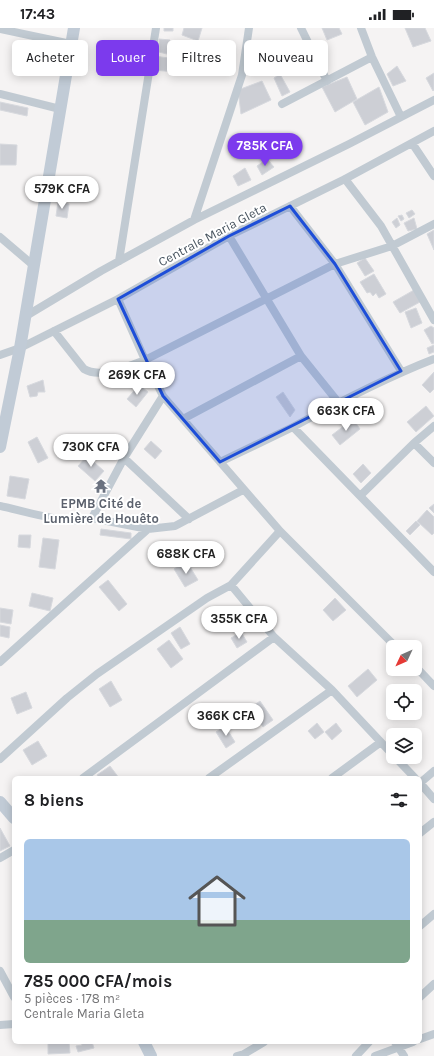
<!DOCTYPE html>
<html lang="fr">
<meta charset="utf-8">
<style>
:root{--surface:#fff;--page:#f2f2f2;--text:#202124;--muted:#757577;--line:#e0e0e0;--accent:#7c3aed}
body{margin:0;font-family:Karla,sans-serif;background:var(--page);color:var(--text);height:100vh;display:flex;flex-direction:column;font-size:15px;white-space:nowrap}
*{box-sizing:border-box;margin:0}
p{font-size:13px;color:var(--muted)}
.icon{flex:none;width:22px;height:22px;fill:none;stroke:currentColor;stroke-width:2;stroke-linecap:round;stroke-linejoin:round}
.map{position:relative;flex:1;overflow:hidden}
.panel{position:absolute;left:12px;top:748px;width:410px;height:268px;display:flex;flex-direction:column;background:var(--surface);border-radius:6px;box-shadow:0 2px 10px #0003}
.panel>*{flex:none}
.banner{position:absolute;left:12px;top:12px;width:410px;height:36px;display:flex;gap:8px}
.needle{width:26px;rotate:226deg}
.controls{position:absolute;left:386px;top:612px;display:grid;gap:8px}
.controls a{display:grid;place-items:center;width:36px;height:36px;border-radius:6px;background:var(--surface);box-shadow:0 2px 10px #0003;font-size:20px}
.price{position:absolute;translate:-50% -34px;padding:0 9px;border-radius:14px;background:#fff;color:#222;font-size:13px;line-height:26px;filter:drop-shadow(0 1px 2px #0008)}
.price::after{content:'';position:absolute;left:50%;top:24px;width:12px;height:9px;margin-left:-6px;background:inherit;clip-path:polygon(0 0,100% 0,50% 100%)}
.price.selected{background:var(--accent);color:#fff}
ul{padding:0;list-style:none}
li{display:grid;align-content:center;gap:8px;height:212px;padding:0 12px}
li+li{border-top:1px solid var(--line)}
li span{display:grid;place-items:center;height:124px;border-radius:6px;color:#555}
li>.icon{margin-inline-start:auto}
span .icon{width:72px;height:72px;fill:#fffc;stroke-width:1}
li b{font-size:17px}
h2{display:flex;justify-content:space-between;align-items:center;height:48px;padding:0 12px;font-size:17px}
.tag{padding:0 14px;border-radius:6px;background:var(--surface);box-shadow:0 2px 10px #0003;font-size:14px;line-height:36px}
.tag.selected{background:var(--accent);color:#fff}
.status{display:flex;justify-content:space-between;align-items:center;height:28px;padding:0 20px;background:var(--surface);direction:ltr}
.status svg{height:11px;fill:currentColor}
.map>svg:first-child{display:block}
.building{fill:#cdcfd5;stroke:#d7d9de}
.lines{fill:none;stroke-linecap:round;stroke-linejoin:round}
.street{stroke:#c1cad2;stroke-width:8}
.secondary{stroke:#c1cbd6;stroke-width:12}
.marked{fill:#1d4ed8;fill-opacity:0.2;stroke:#1d4ed8;stroke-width:3;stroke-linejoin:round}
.labels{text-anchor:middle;stroke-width:4;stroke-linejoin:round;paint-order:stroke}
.street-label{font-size:13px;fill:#4a5661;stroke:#fff}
.worship-label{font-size:13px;font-weight:bold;fill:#5b616d;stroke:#fff}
</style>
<div class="status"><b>17:43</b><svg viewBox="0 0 49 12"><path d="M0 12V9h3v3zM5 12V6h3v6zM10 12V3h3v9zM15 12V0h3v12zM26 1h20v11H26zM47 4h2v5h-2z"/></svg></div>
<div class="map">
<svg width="434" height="1028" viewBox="0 0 434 1028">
<rect width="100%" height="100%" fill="#f5f3f3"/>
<path class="building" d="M164,0H173V3H164Z
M184,0H202L198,13L182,7Z
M322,0H339L342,6L327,12Z
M405,0H425L431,13L413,19Z
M159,11L170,12L171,27L159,24Z
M300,19L304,27L271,44L267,37Z
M154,28L191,33L187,45L153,42Z
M397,38L406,53L393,58L387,46Z
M434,45V62L433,63L426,50Z
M280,46L290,64L282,68L274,50Z
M347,49L357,71L335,84L322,59Z
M262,53L271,72L241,86L238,62Z
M379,59L388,84L365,97L353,74Z
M0,74L28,80L27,88L0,82Z
M0,116L17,117L16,137H0Z
M267,131L274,139L262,147L257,138Z
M245,140L251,152L238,158L233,148Z
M58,174L69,176L67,190L56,188Z
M412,182L415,186L409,190L406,185Z
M402,187L404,191L401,193L398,188Z
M397,190L400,197L396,200L392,194Z
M414,190L417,201L408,203L404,195Z
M434,202V222L427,206Z
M365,230L374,243L365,248L357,235Z
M374,246L386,266L379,270L376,265L373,268L370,264L367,265L360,254Z
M414,262L420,274L400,285L393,274Z
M416,280L422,295L411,300L405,284Z
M431,298L434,300V315L432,316L424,302Z
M434,317V324L429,326L427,320Z
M434,344V361L430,365L422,357Z
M43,352L45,364H38L37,368L30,369L27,358Z
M139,357L148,364L136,379L127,371Z
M283,364L295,382L290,389L276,369Z
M426,378L434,388L416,404L407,394Z
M353,391L360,401L340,417L332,407Z
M37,409L48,430L38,435L28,414Z
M151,413L162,423L155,431L144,421Z
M87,428L104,443L95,453L78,438Z
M363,436L371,445L361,455L353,446Z
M10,448L29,451L25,471L7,468Z
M434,476V485L429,480Z
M427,482L434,489V505L432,507L417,493Z
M416,493L420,497L410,507L406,503Z
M101,501L131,505V511L100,507Z
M19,507H31L30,520L18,519Z
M43,510L59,512L55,541L39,539Z
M182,536L185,542L190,539L198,552L185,559L174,541Z
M108,552L127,576L119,583L99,559Z
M32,565L53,570L50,583L29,578Z
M335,570L346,582L333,593L323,582Z
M0,580L13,582L11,596L0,594Z
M0,597L10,599L9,610L0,608Z
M180,599L190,616L181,621L171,605Z
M241,604L247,614L237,620L231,610Z
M169,612L183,631L171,640L157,621Z
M368,641L377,652L357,669L348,658Z
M111,653L122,672L110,679L99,661Z
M26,664L32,680L17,686L11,670Z
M260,673L273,692L263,699L250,680Z
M317,695L324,704L315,711L308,703Z
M336,695L342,703L332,712L325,704Z
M225,698L235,714L226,720L216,704Z
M38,713L47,728L32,737L23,722Z
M110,738L119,750H99L97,747Z
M0,800L10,818L0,823Z
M48,1014H69L70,1025L48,1026Z
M81,1014H92L94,1020L78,1024L76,1018L82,1017Z"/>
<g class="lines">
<path class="street" d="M301,0L327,53
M361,0L372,29L401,89
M0,1L71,16
M0,66L60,81
M282,76L372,29
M412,115L434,148
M345,151L381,198L434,292
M290,178L335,236L401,343
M194,192L242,47L249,0
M229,208L301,328L338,374
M0,209L34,238
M119,233L156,0
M118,271L145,332L163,368L280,503L396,619
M26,288L101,243L194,192L349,116L434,72
M54,303L84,341C100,351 129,338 145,332L335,236L392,218L434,196
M0,327L20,320L118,271L229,208L345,151L434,103
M434,331C385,350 339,374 293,399L434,544
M183,391L301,328
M414,415L434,435
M124,430L189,491
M220,434L293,399
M360,468L414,415L434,398
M0,478C24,483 69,498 92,490L124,430L163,368
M92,490L148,501L175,498L243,462
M231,557L274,609L332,662L393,727
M0,634L148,501
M415,638L434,658
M395,729L415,750
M0,731L67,670L97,646L207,570L231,557L280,503
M83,750L274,609
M209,750L332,662
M332,750L381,714
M420,755L434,771
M420,755L434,743
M420,805L434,794
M0,830L14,822
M420,898L434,886
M0,943L14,969
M420,969L434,956
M0,997L14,996
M420,1011L434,1006
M395,1014L404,1028
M237,1028L244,1026L264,1014
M356,1028L369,1014
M375,1028L413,1014"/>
<path class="secondary" d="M0,419L20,320L74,0
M0,774L14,790
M144,1014L151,1028"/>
</g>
<path class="marked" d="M290,178L335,236L401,343L220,434L163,368L118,271L229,208Z"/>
<defs>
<symbol id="temple-bare" viewBox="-9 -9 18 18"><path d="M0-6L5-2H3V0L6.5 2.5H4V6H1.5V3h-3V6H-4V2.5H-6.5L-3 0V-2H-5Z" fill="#6b7280" stroke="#fff" stroke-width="2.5" paint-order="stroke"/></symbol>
</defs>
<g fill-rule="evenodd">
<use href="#temple-bare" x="91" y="448" width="20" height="20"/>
</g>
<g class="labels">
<g class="street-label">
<text transform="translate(212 206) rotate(-28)" y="5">Centrale Maria Gleta</text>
</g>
<g class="worship-label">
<text x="101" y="480">EPMB Cité de<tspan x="101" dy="15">Lumière de Houêto</tspan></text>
</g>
</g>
</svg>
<div class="controls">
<a><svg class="needle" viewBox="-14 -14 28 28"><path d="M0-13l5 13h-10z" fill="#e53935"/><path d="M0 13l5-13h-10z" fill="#757577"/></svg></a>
<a><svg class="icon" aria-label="locate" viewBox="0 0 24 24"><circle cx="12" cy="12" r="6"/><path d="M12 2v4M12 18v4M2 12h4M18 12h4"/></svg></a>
<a><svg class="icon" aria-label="layers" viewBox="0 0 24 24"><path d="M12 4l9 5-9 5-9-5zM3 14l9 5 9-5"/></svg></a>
</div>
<b class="price selected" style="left:265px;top:139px">785K CFA</b>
<b class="price" style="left:62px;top:182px">579K CFA</b>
<b class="price" style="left:137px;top:368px">269K CFA</b>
<b class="price" style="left:346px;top:404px">663K CFA</b>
<b class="price" style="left:91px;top:440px">730K CFA</b>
<b class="price" style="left:186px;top:547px">688K CFA</b>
<b class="price" style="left:239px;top:612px">355K CFA</b>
<b class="price" style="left:226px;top:709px">366K CFA</b>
<div class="banner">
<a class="tag">Acheter</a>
<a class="tag selected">Louer</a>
<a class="tag">Filtres</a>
<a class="tag">Nouveau</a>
</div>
<section class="panel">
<h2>8 biens<svg class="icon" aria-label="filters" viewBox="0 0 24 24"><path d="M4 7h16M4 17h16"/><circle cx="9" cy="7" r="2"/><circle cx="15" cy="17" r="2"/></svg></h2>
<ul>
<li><span style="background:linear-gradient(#a9c7e8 65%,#7fa58c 0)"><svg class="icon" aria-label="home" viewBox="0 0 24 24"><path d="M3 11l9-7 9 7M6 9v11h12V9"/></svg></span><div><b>785 000 CFA/mois</b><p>5 pièces · 178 m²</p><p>Centrale Maria Gleta</p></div></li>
</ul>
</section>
</div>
